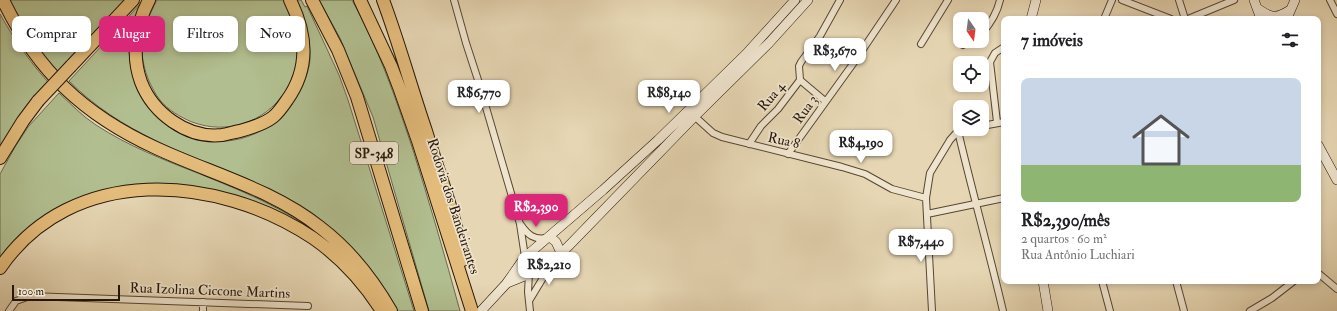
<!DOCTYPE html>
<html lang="pt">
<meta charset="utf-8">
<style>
:root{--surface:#fff;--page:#f6f6f6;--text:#202124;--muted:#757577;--accent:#db2777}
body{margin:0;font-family:"IM FELL Double Pica",serif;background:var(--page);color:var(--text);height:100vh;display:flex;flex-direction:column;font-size:15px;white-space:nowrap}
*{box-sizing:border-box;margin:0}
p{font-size:13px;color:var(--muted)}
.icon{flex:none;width:22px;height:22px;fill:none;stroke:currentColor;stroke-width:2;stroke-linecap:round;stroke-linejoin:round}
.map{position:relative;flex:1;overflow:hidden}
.side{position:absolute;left:1001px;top:16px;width:320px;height:268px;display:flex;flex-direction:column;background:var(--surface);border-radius:8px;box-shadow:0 2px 6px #0003}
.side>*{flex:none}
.hud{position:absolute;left:12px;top:16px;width:380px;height:36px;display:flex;gap:8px}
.needle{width:26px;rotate:166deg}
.controls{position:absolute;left:953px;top:12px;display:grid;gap:8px}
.controls a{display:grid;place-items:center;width:36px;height:36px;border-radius:8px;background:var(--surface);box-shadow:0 2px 6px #0003;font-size:20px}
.scale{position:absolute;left:12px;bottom:10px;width:108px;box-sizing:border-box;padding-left:4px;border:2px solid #261707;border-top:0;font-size:11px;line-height:14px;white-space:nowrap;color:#261707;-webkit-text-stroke:3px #efe4ce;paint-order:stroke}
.price{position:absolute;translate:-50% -34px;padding:0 9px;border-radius:8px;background:#fff;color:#222;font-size:13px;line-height:26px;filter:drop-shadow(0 1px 2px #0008)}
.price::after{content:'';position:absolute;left:50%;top:24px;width:12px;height:9px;margin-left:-6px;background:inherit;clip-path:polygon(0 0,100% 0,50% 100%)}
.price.on{background:var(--accent);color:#fff}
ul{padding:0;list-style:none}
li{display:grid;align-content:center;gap:8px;height:212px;padding:0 20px}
li span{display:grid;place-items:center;height:124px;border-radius:8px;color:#555}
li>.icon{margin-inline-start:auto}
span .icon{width:72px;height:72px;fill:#fffc;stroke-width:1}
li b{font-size:17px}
h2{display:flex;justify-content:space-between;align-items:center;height:48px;padding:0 20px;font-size:17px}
.tag{padding:0 14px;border-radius:8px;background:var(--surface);box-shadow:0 2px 6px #0003;font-size:14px;line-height:36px}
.tag.on{background:var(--accent);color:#fff}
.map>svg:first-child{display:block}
.green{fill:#b1be8f;stroke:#6c6a4b}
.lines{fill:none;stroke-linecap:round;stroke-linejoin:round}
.street-casing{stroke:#564732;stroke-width:8}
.secondary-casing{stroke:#261707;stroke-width:10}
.highway-casing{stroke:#261707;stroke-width:14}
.street{stroke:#efe4ce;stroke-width:6}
.secondary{stroke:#efe4ce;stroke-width:9}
.highway{stroke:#e3bb7a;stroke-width:12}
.highway-bridge-casing{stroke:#261707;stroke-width:14;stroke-linecap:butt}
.highway-bridge{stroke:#e3bb7a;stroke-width:12}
.labels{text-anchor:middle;stroke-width:3.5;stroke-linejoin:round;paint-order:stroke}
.shield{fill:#efe4ce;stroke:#625443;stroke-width:1}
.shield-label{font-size:13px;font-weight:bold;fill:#261707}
.street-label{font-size:14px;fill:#261707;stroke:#efe4ce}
</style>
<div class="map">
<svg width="1337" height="311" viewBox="0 0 1337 311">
<rect width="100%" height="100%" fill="#e6d6b3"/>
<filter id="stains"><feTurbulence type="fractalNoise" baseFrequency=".005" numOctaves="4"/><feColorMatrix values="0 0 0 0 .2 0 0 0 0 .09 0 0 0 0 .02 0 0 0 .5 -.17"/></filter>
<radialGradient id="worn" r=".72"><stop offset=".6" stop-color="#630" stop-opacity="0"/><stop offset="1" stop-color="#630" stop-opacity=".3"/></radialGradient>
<path class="green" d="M8,0H126L57,73L35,46Z
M157,0H285C289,10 294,21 296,31C300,53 297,74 285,92C264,123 227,135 192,122C180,117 168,110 160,100C155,94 152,87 149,81C145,71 142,60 142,49C142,31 149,15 157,0Z
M296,0H301L305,7L307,6L339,75L348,100L414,311H396C382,294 368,276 355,259C342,243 330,226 313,214C293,200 271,190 249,181C183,152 121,133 69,81L143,1C129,28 125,50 134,79C142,107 162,127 190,135C196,137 203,140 210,141C252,145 291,119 305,80C307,73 310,66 310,59C311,40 305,17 296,0Z
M319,0H352C378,47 395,96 412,147C429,201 445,256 460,311H429L373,117L340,38Z
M0,14C14,39 29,61 48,82L33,99L0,148Z
M59,93C71,104 82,116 96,125C128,146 164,160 200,174C247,193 294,212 333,246L232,196L97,193L0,262V174L15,147L28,127Z"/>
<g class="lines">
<defs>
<path id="street" d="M454,0L466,43L478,80L520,224L525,257
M1122,0L1171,19
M1179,0L1185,19
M1330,0L1337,14
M1104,19L1112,0
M1188,19L1234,0
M982,33C991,23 997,13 1000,0
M921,44L948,0
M963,45L971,41
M800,80L825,101
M692,114L713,133L722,137L842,167L865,174L892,189L926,198
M997,122L990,62L995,53L1004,47
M982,126L1004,122
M958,131C972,191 989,251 1003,311
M749,144L761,126L778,109L800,80L799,66L801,62L820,36L840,0
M788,154L855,61L896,0
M927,214L1004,198
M521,225C528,235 534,240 546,238
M529,273L528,292L530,311
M1318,273L1337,289
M1102,281L1110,311
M1176,281L1184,311
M529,301L552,263
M9,311L16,301L30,296L308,306
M203,311V302
M932,311L926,198L930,173L950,140L958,131L967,129
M1250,311L1272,298L1294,281"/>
<path id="secondary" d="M1254,0L1261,19
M1257,8C1270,17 1275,20 1290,10
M1288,16L1295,0
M1031,19L1036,0
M1318,145L1337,180
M550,237L556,242L561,253
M1043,281L1048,311
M507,283L539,270L554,261L694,117L769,43L808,0
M481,311L506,284L525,257L603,190L658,140L746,54L795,0"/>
<path id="highway" d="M3,0C37,71 84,115 156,148C212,174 272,189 321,228C350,250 373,280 391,311
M149,0C136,25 131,55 141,82C153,113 187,139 222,135C228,134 234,132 240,131C251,128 264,124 273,117C278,113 283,106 287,100C310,68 307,34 290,0
M312,0L338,50L357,97L422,311
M360,0L391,66L399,87L418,141L472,311
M383,0C399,43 411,87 426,131C439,174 456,216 463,260
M71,66L133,0
M0,158L23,121L38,101
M0,268C72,163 217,174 313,238C339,256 363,282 380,308"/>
</defs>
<use href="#street" class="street-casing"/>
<use href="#secondary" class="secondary-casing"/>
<use href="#highway" class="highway-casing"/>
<use href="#street" class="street"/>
<use href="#secondary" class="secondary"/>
<use href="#highway" class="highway"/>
<defs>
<path id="highway-bridge" d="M38,101L71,66"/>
</defs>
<use href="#highway-bridge" class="highway-bridge-casing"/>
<use href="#highway-bridge" class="highway-bridge"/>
</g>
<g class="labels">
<rect class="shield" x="350" y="142" width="48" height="22" rx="3"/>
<g class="shield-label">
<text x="374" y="158">SP-348</text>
</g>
<g class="street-label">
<text transform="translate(771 96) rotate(-50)" y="5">Rua 4</text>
<text transform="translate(805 109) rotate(-54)" y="5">Rua 3</text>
<text transform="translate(784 140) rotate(13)" y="5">Rua 8</text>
<text transform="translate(454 206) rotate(72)" y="5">Rodovia dos Bandeirantes</text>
<text transform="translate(210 290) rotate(2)" y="5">Rua Izolina Ciccone Martins</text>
</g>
</g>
<rect width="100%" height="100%" filter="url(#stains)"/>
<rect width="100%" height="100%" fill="url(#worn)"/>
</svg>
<div class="controls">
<a><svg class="needle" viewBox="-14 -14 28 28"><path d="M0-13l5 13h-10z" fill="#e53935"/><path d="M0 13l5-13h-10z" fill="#757577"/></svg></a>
<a><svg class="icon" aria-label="locate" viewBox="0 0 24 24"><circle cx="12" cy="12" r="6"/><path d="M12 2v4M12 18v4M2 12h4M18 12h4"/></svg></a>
<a><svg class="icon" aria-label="layers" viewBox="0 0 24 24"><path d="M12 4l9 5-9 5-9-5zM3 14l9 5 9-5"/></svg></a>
</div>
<div class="scale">100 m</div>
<b class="price" style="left:835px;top:72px">R$3,670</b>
<b class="price" style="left:479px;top:114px">R$6,770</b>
<b class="price" style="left:669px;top:114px">R$8,140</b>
<b class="price" style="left:861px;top:164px">R$4,190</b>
<b class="price on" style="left:536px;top:228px">R$2,390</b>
<b class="price" style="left:921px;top:263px">R$7,440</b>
<b class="price" style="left:549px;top:286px">R$2,210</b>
<div class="hud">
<a class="tag">Comprar</a>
<a class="tag on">Alugar</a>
<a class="tag">Filtros</a>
<a class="tag">Novo</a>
</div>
<section class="side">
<h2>7 imóveis<svg class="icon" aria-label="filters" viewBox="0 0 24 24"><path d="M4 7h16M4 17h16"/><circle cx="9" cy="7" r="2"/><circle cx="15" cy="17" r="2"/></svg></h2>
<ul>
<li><span style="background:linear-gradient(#c9d6e8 70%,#8fb573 0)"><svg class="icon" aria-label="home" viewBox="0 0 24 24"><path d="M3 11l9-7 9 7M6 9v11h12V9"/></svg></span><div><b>R$2,390/mês</b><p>2 quartos · 60 m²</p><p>Rua Antônio Luchiari</p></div></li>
</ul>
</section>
</div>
